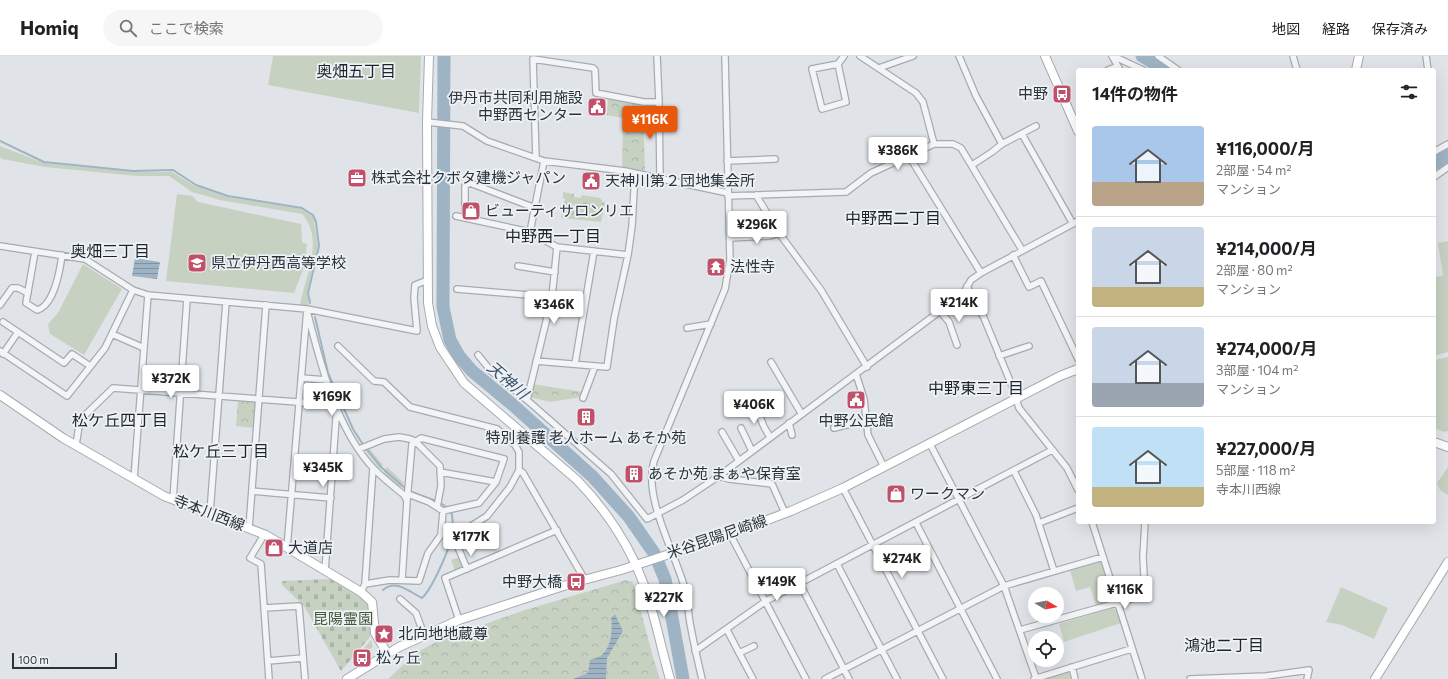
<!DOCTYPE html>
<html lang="ja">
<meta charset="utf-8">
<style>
:root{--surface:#fff;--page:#f6f6f6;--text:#202124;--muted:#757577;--line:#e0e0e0;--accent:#ea580c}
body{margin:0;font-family:Commissioner,"Noto Sans JP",sans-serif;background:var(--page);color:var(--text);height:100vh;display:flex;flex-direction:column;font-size:15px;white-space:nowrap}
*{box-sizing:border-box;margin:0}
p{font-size:13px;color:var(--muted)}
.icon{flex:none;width:22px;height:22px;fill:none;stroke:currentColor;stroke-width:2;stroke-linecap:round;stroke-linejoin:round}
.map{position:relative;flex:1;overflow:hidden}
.side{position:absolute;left:1076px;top:12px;width:360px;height:456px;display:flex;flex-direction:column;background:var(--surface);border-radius:4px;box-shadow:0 4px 16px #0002}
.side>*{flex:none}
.needle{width:26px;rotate:100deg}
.fabs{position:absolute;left:1028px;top:531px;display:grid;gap:8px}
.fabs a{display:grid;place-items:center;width:36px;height:36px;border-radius:50%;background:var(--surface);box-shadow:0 4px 16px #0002;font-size:20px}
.scale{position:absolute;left:12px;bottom:10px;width:105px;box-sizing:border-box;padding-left:4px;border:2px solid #2a333d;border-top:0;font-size:11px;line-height:14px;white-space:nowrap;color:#2a333d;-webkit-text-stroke:3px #eff2f5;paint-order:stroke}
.price{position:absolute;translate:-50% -34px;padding:0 9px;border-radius:4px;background:#fff;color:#222;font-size:13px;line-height:26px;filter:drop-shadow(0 1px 2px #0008)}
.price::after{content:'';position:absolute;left:50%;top:24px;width:12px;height:9px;margin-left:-6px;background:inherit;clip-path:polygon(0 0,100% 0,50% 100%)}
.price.current{background:var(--accent);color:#fff}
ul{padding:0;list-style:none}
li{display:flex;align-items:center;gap:12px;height:100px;padding:0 16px}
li+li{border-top:1px solid var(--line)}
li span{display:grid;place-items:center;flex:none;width:112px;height:80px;border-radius:4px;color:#555}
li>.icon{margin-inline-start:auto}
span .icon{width:48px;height:48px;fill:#fffc;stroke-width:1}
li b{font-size:17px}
h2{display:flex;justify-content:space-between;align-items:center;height:48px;padding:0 16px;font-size:17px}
header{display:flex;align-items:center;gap:24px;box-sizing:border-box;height:56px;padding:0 20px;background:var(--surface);border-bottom:1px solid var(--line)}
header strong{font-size:19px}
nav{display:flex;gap:22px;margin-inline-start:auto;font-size:14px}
.search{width:280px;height:36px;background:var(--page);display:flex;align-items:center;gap:10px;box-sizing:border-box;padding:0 14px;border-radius:22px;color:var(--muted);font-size:15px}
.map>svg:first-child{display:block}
.cemetery{fill:url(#cemetery-stones)}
.park{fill:url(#park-crowns)}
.garden{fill:#c7d1c2}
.water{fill:url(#water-rules)}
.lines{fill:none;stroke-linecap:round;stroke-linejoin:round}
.stream{stroke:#9eb4c4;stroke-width:2}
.river{stroke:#9eb4c4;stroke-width:13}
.street-casing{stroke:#a6abb1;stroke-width:8}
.secondary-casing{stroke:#a6abb1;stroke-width:10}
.street{stroke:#f2f4f6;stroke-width:5.5}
.secondary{stroke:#fff;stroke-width:8}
.labels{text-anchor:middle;stroke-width:3.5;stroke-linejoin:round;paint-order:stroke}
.poi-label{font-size:15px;fill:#2a333d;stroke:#eff2f5;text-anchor:start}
.street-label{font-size:15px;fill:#2a333d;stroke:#eff2f5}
.park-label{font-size:15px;fill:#415839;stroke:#eff2f5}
.neighbourhood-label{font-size:16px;fill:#1c242e;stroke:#eff2f5}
.water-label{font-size:16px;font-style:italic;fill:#38546d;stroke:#eff2f5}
</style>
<header>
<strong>Homiq</strong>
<div class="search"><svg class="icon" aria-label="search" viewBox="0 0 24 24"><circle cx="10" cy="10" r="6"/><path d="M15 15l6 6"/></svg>ここで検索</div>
<nav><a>地図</a><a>経路</a><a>保存済み</a></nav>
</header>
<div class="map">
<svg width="1448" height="623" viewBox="0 0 1448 623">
<defs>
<pattern id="cemetery-stones" width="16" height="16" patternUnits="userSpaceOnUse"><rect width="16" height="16" fill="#c7d1c2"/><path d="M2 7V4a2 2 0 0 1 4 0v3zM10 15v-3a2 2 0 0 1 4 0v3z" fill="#abb4a8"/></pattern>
<pattern id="park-crowns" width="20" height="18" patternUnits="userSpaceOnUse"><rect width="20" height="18" fill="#c7d1c2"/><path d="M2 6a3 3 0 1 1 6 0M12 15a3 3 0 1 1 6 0" fill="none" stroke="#abb4a8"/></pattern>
<pattern id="water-rules" width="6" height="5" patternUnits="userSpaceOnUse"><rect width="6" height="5" fill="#9eb4c4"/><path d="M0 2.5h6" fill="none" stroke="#8193a0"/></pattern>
</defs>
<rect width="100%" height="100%" fill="#e0e4e8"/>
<path class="cemetery" d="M330,523L366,545L370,553V581L341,615L304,550L281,528L283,525Z"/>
<path class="park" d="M608,42L643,48L645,115L622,112L623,62L607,59Z
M563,136L574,138V141L581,142L582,139L600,142L605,148L601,166L561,162L565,143L563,142Z
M532,328L583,336L581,341L551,346L529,341Z
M238,344L257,346L255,372L236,370Z
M461,501L464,511L455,515L451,504Z
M626,524L633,526L634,530L653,601L660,623H388L416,597L439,584L525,554Z
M1066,616L1069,617L1071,623H1041Z"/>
<path class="garden" d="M273,0H421L419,57L268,29Z
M0,90L44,107L134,116H172L195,130L228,141L302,153L313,160L318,190L307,237L309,250L300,249C305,221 325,183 302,158L220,144L192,136L169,120H137L45,111L2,103L0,101Z
M177,138L192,140L198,146L301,168L302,186L307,188L304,211L294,237L166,225Z
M1448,185V296L1434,300V222L1443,219L1438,187Z
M83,208L122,233L84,299L50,278L48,268L58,257Z
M1448,301V375L1444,376L1434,372V304Z
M368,391L383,409L380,413L364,393Z
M387,411L404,427L400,432L383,417Z
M1448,411V439L1440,434L1437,427Z
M1099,505L1102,507L1112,543L1111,546L1096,550L1090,531L1076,535L1070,514Z
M1341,531L1388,552L1374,583L1342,569L1326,566Z
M1112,552L1116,553L1121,567L1064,586L1059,568Z
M371,584L373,591L359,600L358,599Z"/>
<path class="water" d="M135,202L160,206L157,223L132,220Z
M615,558L623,575L607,602L606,623H573L588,617L590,604C593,603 599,601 602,599C611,591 613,573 611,562Z"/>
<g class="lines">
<path class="stream" d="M0,85L44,106L133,115L173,114L196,129L228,140L302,152L313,159L316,166L319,190L308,237L310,247
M315,261L328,317L353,373L362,387
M366,392L381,411L406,433
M412,436L436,445
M383,534C396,523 408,535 422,542C432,533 448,496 451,483C454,474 453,463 451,454L442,448"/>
<path class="river" d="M444,0L443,251L450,284L459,300L472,315L513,349L593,421L629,461L654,497L665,523L683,623
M1142,0L1165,14
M1434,108L1448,99"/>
<defs>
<path id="street" d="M860,0L916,37L923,46L934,88
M959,0L976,40L1002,88
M1112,0L1120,14
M1113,0L1143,14
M1158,0L1178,14
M1293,0L1297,14
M1426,0L1428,14
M838,8L846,46L822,53L812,13L838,8L844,0
M879,12L913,0
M1108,14L1118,10
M659,46L660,122
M427,66L463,70L487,85L544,105L625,115L728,137
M1022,78L1073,168
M1434,96L1448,88
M909,100L981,217
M536,102L533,3L593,12L595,14L596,37L644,46H659L657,0
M727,105L775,103
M972,109L992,96L1002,88L1036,70
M1434,121L1448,111
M756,139L779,177L821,234L867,311
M728,140L846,136L871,117L934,88H953L961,92L1022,194
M456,160L530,176L557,191L628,199
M465,161V130L470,127L535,152
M530,176L544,105
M730,182L770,180L779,177
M0,190L85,203L133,234L148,239L307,253L417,275L414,242L415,229L428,224
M35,196L26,247L37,254C54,250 60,214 62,199
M1013,199L1029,231L1041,225L1078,303
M518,210L555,216
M967,230L984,262L1017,342
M457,233L552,241
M0,249L12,232H18L28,237
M307,255C320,306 336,373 374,413C383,422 394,431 404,439L407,445
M940,255L949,266L957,289
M3,266L64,307L72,298L90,310
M687,272L711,268
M112,278L144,292
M338,290L374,325L384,326L410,351L497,373L515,389L519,396V414L510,431L487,460L457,479L455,484L467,513
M0,295L67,340L105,292L133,234
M3,298L18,276
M478,299L491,315L527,344L611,418L647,463L683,444L719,420L963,238L971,224L981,217L1078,165
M999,300L1029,290
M536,305L607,311L614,263L628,199L632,170L635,117
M771,306L801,357
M575,308L594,195
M856,318L864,343L868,379L884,411
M301,322L326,324
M583,342L595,310
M1016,342L1019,352L1067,412L1078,434
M527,344L552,241L557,191
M755,348L764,371L770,381
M789,367L792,379
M741,372L752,395
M834,372L867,364
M722,376L739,405
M930,388L1004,530L1036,622
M76,389L80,364L113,332L337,349L325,515
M359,393L384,383L399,381L410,383L415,385L440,410L441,430L437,451
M519,414L523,417L585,524
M1014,415L1036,459L1054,515
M440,416L496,426
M719,420L729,423L772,428L785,457
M134,423L148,239
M843,432L943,623
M252,435L331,442
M173,444L187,243
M210,457L226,246
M1092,466L1142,623
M916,467L997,623
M1039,467L1078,452
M249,472L266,249
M730,478L806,623
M264,479L250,502L261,508L269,623
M287,492L307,253
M837,508L897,623
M402,524L407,445L412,388L421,382L504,403L496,426L479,447L443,455L429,446L408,438
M365,528L390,524L419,525L428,497L441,479L443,455
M800,528L849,623
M361,536L365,528L373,412
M400,543L416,557L424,579
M264,552L299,550L305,623
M459,564L445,522L557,474
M727,574L753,623
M1020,574L1145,539L1143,501L1145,466
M695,595L766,545L1052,394
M739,597L754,590
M268,605L303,602
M1072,611L1075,623
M702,623C698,606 694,589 691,572C688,559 688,546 685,533C675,496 643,442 654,405L725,233L730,204L725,0
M825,623L1004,530L1103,501
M1034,623L1131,593
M1190,623L1266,620L1309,614L1307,623"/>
<path id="secondary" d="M429,0L427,66L428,247L432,270L440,291L464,327L577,424C605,453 630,490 644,529C655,559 661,592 670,623
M1045,0L1078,75
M1356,14L1359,0
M0,339L63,382L164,440L266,479L361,536L372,546L375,577L387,597
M1434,386L1448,391
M347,623L399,591L459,564L576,526L621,514L730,478L791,455L843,432L1060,320L1078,313
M1375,623L1448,506"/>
</defs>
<use href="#street" class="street-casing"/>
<use href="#secondary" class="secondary-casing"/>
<use href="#street" class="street"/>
<use href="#secondary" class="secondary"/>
</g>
<defs>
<symbol id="bus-square" viewBox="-11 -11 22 22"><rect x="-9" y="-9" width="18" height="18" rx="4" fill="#c1516a" stroke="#eff2f5"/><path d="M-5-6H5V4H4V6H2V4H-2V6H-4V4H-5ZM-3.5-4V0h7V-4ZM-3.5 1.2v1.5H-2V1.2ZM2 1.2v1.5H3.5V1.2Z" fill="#fff"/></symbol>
<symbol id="civic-square" viewBox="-11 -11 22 22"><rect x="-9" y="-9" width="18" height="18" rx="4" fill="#c1516a" stroke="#eff2f5"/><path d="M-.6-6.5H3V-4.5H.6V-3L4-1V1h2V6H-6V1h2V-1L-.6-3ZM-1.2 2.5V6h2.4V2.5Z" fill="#fff"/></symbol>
<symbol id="office-square" viewBox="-11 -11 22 22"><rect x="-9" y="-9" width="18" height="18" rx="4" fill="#c1516a" stroke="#eff2f5"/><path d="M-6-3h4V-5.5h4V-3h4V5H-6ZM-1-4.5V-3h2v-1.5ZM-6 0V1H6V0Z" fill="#fff"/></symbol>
<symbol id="shop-square" viewBox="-11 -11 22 22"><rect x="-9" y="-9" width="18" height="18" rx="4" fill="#c1516a" stroke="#eff2f5"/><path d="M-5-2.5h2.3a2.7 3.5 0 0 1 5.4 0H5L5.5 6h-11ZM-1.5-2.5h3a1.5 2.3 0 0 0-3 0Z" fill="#fff"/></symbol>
<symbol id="school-square" viewBox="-11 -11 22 22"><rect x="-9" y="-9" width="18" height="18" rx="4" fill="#c1516a" stroke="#eff2f5"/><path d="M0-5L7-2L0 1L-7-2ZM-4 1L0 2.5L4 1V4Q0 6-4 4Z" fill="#fff"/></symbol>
<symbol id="temple-square" viewBox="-11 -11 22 22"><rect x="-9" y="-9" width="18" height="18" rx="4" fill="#c1516a" stroke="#eff2f5"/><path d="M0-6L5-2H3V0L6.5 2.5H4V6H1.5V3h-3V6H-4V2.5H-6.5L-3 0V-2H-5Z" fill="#fff"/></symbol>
<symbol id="building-square" viewBox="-11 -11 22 22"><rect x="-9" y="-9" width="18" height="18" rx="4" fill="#c1516a" stroke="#eff2f5"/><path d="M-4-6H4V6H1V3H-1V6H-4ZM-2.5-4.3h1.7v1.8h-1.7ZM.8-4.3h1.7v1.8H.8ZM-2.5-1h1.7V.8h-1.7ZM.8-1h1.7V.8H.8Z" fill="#fff"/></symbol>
<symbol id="sight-square" viewBox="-11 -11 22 22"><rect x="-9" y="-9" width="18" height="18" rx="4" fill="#c1516a" stroke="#eff2f5"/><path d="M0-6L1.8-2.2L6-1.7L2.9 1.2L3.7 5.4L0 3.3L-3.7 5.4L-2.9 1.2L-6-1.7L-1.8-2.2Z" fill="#fff"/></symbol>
</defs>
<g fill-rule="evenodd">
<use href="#bus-square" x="1051" y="27" width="22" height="22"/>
<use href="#civic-square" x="586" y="40" width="22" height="22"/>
<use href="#office-square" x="346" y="111" width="22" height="22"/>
<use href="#civic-square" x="580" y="114" width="22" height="22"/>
<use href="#shop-square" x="460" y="144" width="22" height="22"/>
<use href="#school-square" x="186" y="196" width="22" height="22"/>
<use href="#temple-square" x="705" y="200" width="22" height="22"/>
<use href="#civic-square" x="845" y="333" width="22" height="22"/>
<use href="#building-square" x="575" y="350" width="22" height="22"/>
<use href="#building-square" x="623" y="407" width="22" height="22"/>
<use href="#shop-square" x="885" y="427" width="22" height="22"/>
<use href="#shop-square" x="263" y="481" width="22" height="22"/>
<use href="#bus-square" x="565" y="515" width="22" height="22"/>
<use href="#sight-square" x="373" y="567" width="22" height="22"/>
<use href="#bus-square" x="351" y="591" width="22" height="22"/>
</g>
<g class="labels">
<g class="poi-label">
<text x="1048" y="43" text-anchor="end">中野</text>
<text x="583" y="47" text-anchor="end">伊丹市共同利用施設<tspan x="583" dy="17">中野西センター</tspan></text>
<text x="371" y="127">株式会社クボタ建機ジャパン</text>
<text x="605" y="130">天神川第２団地集会所</text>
<text x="485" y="160">ビューティサロンリエ</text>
<text x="211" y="212">県立伊丹西高等学校</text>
<text x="730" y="216">法性寺</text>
<text x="856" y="370" text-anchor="middle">中野公民館</text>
<text x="586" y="387" text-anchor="middle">特別養護 老人ホーム あそか苑</text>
<text x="648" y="423">あそか苑 まぁや保育室</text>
<text x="910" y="443">ワークマン</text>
<text x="288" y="497">大道店</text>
<text x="562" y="531" text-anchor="end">中野大橋</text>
<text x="398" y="583">北向地地蔵尊</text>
<text x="376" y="607">松ヶ丘</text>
</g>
<g class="street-label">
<text transform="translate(209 457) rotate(21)" y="5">寺本川西線</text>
<text transform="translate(717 481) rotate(-19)" y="5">米谷昆陽尼崎線</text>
</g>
<g class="park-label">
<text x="343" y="568">昆陽霊園</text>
</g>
<g class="neighbourhood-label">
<text x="356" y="21">奥畑五丁目</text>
<text x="893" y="168">中野西二丁目</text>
<text x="553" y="186">中野西一丁目</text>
<text x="110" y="201">奥畑三丁目</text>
<text x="976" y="338">中野東三丁目</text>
<text x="120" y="370">松ケ丘四丁目</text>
<text x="221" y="401">松ケ丘三丁目</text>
<text x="1224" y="595">鴻池二丁目</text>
</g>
<g class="water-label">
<text transform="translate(508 324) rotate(41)" y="6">天神川</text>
</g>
</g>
</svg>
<div class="fabs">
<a><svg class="needle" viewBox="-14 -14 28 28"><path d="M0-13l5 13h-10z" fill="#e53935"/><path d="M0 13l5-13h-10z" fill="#757577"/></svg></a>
<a><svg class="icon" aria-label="locate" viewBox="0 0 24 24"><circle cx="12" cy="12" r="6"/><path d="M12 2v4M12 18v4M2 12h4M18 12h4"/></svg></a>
</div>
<div class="scale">100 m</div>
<b class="price current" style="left:650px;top:84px">¥116K</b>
<b class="price" style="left:898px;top:115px">¥386K</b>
<b class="price" style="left:757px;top:189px">¥296K</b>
<b class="price" style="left:959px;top:267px">¥214K</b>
<b class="price" style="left:554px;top:269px">¥346K</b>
<b class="price" style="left:171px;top:343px">¥372K</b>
<b class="price" style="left:332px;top:361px">¥169K</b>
<b class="price" style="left:754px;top:369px">¥406K</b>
<b class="price" style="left:323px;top:432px">¥345K</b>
<b class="price" style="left:471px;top:501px">¥177K</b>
<b class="price" style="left:902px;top:523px">¥274K</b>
<b class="price" style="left:777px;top:546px">¥149K</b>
<b class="price" style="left:1125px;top:554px">¥116K</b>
<b class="price" style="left:664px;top:562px">¥227K</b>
<section class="side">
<h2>14件の物件<svg class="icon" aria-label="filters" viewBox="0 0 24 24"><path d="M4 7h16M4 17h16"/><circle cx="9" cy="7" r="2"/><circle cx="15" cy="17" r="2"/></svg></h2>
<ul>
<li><span style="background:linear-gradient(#a9c7e8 70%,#b9a48a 0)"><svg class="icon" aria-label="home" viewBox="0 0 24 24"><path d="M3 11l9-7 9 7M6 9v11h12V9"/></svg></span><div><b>¥116,000/月</b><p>2部屋 · 54 m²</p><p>マンション</p></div></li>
<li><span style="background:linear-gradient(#c9d6e8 75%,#c2b280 0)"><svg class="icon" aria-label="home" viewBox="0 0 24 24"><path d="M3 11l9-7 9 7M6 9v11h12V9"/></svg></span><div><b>¥214,000/月</b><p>2部屋 · 80 m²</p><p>マンション</p></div></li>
<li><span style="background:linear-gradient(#c9d6e8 70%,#9aa5b1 0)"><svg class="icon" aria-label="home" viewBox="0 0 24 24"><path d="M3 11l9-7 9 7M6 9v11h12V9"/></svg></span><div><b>¥274,000/月</b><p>3部屋 · 104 m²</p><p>マンション</p></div></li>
<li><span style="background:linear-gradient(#bfe0f5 75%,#c2b280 0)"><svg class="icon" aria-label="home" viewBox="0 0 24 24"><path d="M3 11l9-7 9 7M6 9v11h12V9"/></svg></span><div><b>¥227,000/月</b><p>5部屋 · 118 m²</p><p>寺本川西線</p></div></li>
</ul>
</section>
</div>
